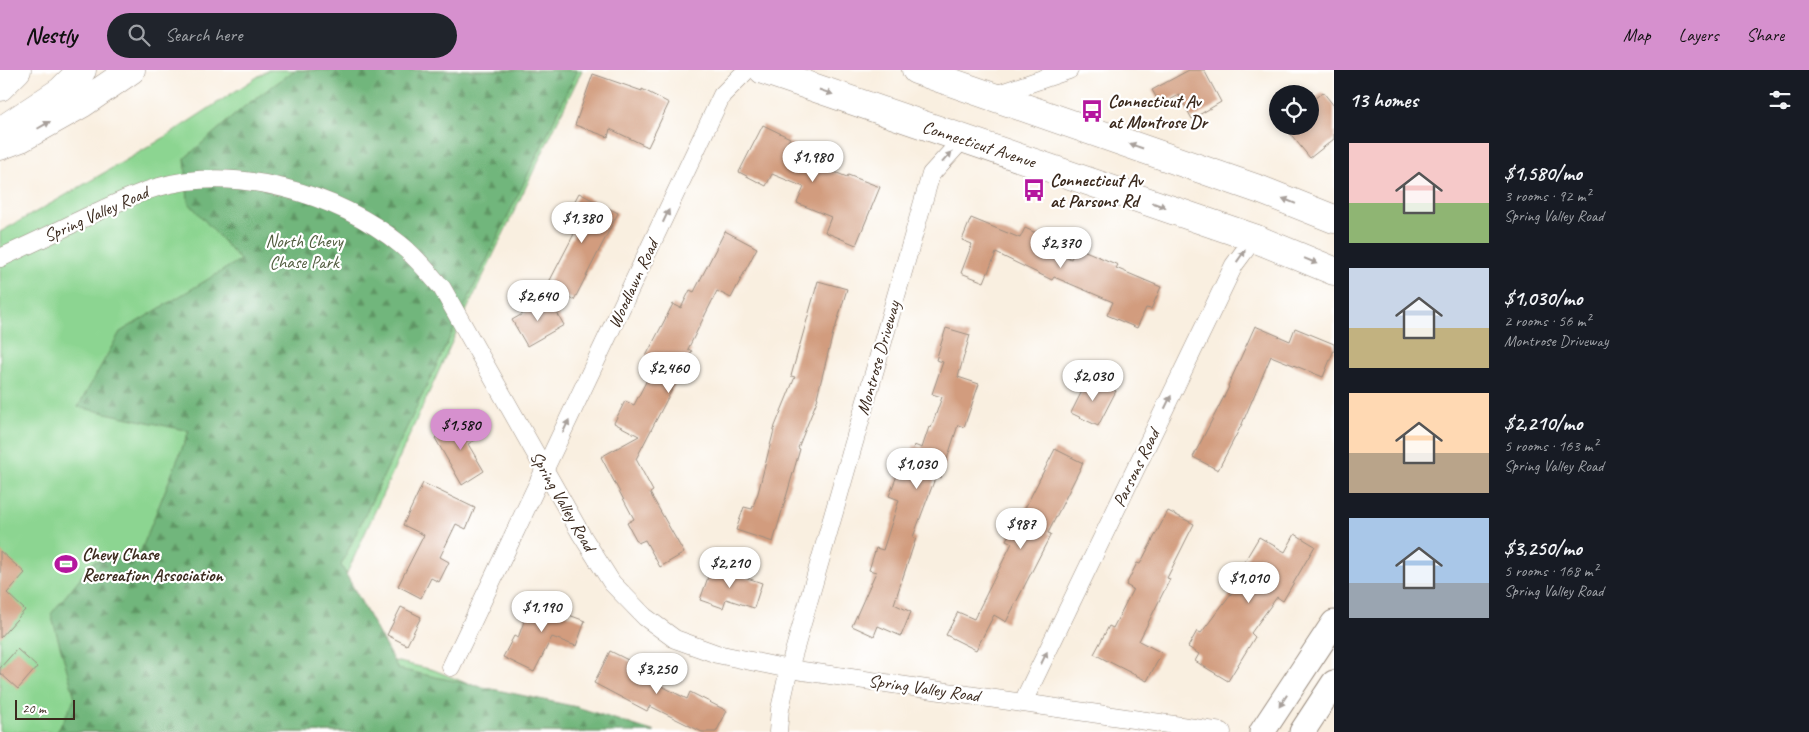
<!DOCTYPE html>
<meta charset="utf-8">
<style>
:root{--surface:#171b24;--page:#20242c;--text:#f1f3f6;--muted:#9ea1a6;--accent:#d690ce}
body{margin:0;font-family:Caveat,sans-serif;background:var(--page);color:var(--text);height:100vh;display:flex;flex-direction:column;font-size:19px;white-space:nowrap}
*{box-sizing:border-box;margin:0}
p{font-size:16px;color:var(--muted)}
.icon{flex:none;width:28px;height:28px;fill:none;stroke:currentColor;stroke-width:2;stroke-linecap:round;stroke-linejoin:round}
.map{position:relative;flex:1;overflow:hidden}
.drawer{display:flex;flex-direction:column;background:var(--surface);width:475px}
.drawer>*{flex:none}
.controls{position:absolute;left:1269px;top:15px;display:grid;gap:10px}
.controls a{display:grid;place-items:center;width:50px;height:50px;border-radius:50%;background:var(--surface);box-shadow:0 2px 8px #0003;font-size:25px}
.scale{position:absolute;left:15px;bottom:12px;width:60px;box-sizing:border-box;padding-left:5px;border:2px solid #3b2a1e;border-top:0;font-size:14px;line-height:18px;white-space:nowrap;color:#3b2a1e;-webkit-text-stroke:4px #fff;paint-order:stroke}
.price{position:absolute;translate:-50% -42px;padding:0 11px;border-radius:18px;background:#fff;color:#222;font-size:16px;line-height:32px;filter:drop-shadow(0 1px 2px #0008)}
.price::after{content:'';position:absolute;left:50%;top:30px;width:15px;height:11px;margin-left:-8px;background:inherit;clip-path:polygon(0 0,100% 0,50% 100%)}
.price.current{background:var(--accent);color:#111}
ul{padding:0;list-style:none}
li{display:flex;align-items:center;gap:15px;height:125px;padding:0 15px}
li span{display:grid;place-items:center;flex:none;width:140px;height:100px;border-radius:0px;color:#555}
li>.icon{margin-inline-start:auto}
span .icon{width:60px;height:60px;fill:#fffc;stroke-width:1}
li b{font-size:21px}
h2{display:flex;justify-content:space-between;align-items:center;height:60px;padding:0 15px;font-size:21px}
header{display:flex;align-items:center;gap:30px;box-sizing:border-box;height:70px;padding:0 25px;background:var(--accent);color:#111}
header strong{font-size:24px}
nav{display:flex;gap:28px;margin-inline-start:auto;font-size:18px}
.search{width:350px;height:45px;background:var(--page);display:flex;align-items:center;gap:12px;box-sizing:border-box;padding:0 18px;border-radius:28px;color:var(--muted);font-size:19px}
main{display:flex;flex:1;min-height:0}
.map>svg:first-child{display:block}
.green{fill:#8cd591;stroke:#648058}
.forest{fill:url(#forest-firs);stroke:#56704c}
.building{fill:#d29c7e}
.lines{fill:none;stroke-linecap:round;stroke-linejoin:round}
.street-casing{stroke:#9a8c7f;stroke-width:19}
.secondary-casing{stroke:#9a8c7f;stroke-width:27}
.primary-casing{stroke:#9a8c7f;stroke-width:29}
.highway-casing{stroke:#9a8c7f;stroke-width:29}
.street{stroke:#fff;stroke-width:18}
.secondary{stroke:#fff;stroke-width:25}
.primary{stroke:#fff;stroke-width:28}
.highway{stroke:#fff;stroke-width:28}
.oneway{fill:#a79f9a}
.labels{text-anchor:middle;stroke-width:4.5;stroke-linejoin:round;paint-order:stroke}
.poi-label{font-size:18px;font-weight:bold;fill:#3b2a1e;stroke:#fff;text-anchor:start}
.street-label{font-size:18px;fill:#3b2a1e;stroke:#fff}
.park-label{font-size:18px;fill:#535d40;stroke:#fff}
</style>
<header>
<strong>Nestly</strong>
<div class="search"><svg class="icon" aria-label="search" viewBox="0 0 24 24"><circle cx="10" cy="10" r="6"/><path d="M15 15l6 6"/></svg>Search here</div>
<nav><a>Map</a><a>Layers</a><a>Share</a></nav>
</header>
<main>
<div class="map">
<svg width="1334" height="662" viewBox="0 0 1334 662">
<defs>
<pattern id="forest-firs" width="22" height="20" patternUnits="userSpaceOnUse" patternTransform="scale(1.25)"><rect width="22" height="20" fill="#71b67b"/><path d="M5 1l3.5 6h-7zM16 11l3.5 6h-7z" fill="#5e9464"/></pattern>
</defs>
<rect width="100%" height="100%" fill="#fff"/>
<filter id="ink" filterUnits="userSpaceOnUse"><feTurbulence type="fractalNoise" baseFrequency=".02" numOctaves="2"/><feDisplacementMap in="SourceGraphic" scale="10" xChannelSelector="R" yChannelSelector="G"/><feConvolveMatrix kernelMatrix="1 2 1 2 8 2 1 2 1" color-interpolation-filters="sRGB"/></filter>
<filter id="wash" filterUnits="userSpaceOnUse"><feTurbulence type="fractalNoise" baseFrequency=".0096" numOctaves="4" result="noise"/><feDisplacementMap in="SourceGraphic" scale="20" xChannelSelector="R" yChannelSelector="G"/><feGaussianBlur stdDeviation="1.12" result="paint"/><feColorMatrix in="noise" values="0 0 0 0 0 0 0 0 0 0 0 0 0 0 0 0 0 1.4 0 .05"/><feComposite in="paint" operator="in"/></filter>
<g filter="url(#wash)">
<rect width="100%" height="100%" fill="#f9efe0"/>
<path class="green" d="M268,0H582L461,252L336,527L359,583L434,600L586,662H0V162L59,129L157,72Z"/>
<path class="forest" d="M295,0H578L341,495L398,599L577,637L655,662H57L75,628L51,544L93,492L140,483L189,361L78,337L120,262L240,190L188,132L185,88L245,36Z"/>
<g id="blocks">
<path class="building" d="M1189,0H1204L1221,32L1192,49L1179,25L1161,35L1152,20Z
M593,4L642,21V19L669,33L648,77L610,59L608,67L575,55Z
M1323,22L1334,36V69L1310,88L1284,56H1310V32Z
M763,55L790,68L788,72L816,83L812,93L847,107L848,105L880,117L856,175L825,162L831,147L797,133L804,117L772,104L766,116L739,102Z
M579,123L618,143L574,230L547,216L574,164L561,157Z
M971,148L1020,168L1025,158L1045,167L1042,174L1071,189L1076,177L1118,195L1116,198L1161,217L1151,239L1146,238L1137,258L1107,245L1113,232L1054,207L1052,210L996,183L984,212L961,203L972,174L962,170Z
M725,161L757,178L731,228L717,221L688,279L692,281L636,389L653,421L650,423L684,483L660,497L645,470L638,473L627,453L634,449L601,387L639,366L614,353L625,331L634,335L648,308L647,307L655,291L646,286L673,234L681,238L690,220L694,222Z
M818,211L847,219L835,259H834L817,327L818,328L798,378L800,379L773,472L736,460L744,437L752,439L758,423L775,356L795,307L791,306Z
M549,229L564,255L527,276L512,250Z
M1255,256L1290,271L1295,258L1334,274V280L1323,307L1271,286L1242,354L1218,400L1193,387L1229,317L1228,316Z
M946,258L970,265L958,307L979,314L964,357L958,355L941,408L936,406L913,467L916,468L894,534L911,542L901,566L878,556L874,566L852,556L876,502L869,500L876,478L883,480L899,430L889,426L898,403L904,405L914,375L922,378L929,357L931,358L942,327L932,324L943,292L936,290Z
M1089,307L1116,321L1098,356L1071,343Z
M466,349L477,369L468,374L484,401L462,415L435,368Z
M1055,379L1083,393L1048,463L1051,464L1006,552L994,545L976,580L946,565L958,542L974,549L1012,473L1006,470L1018,447L1020,448Z
M423,413L475,438L466,459L456,454L440,487L449,492L439,512L431,508L421,528L398,516L424,465L403,455Z
M1168,441L1194,454L1167,508L1170,509L1139,571L1162,583L1147,611L1094,584L1109,556L1113,558L1133,519L1126,515L1137,493L1140,494Z
M1295,464L1315,476L1283,531L1277,527L1251,563L1255,567L1228,611L1195,591L1199,584L1188,577L1197,561L1201,563L1243,508L1237,504L1259,467L1285,482Z
M0,481L25,503L7,523L25,540L0,568Z
M712,496L762,513L754,538L726,529L723,538L700,530Z
M534,524L556,532L553,539L585,551L576,576L552,567L534,602L503,587L514,566L518,568Z
M401,537L421,547L407,575L387,565Z
M17,579L37,597L18,619L0,603V598Z
M610,581L642,597L638,604L687,629L690,622L727,641L716,662H702L650,636L647,641L594,613Z"/>
</g>
</g>
<g filter="url(#ink)">
<use href="#blocks" fill-opacity="0" stroke="#9a8c7f" stroke-width="1"/>
<g class="lines">
<defs>
<path id="street" d="M992,26L1069,0
M0,188C24,177 48,166 72,154C99,141 126,127 155,118C234,94 338,123 401,175C416,187 429,203 442,218L581,464L612,513L645,547L675,569L717,584L789,599L1222,662
M451,597L722,25L747,0
M1023,632L1234,195L1254,168
M778,662L780,639L789,599L931,104L963,69"/>
<path id="secondary" d="M1262,662L1334,553
M1302,662L1334,613"/>
<path id="primary" d="M763,0L1254,168L1334,201
M916,0L1261,120L1334,149"/>
<path id="highway" d="M0,17L17,0
M8,56L61,21L82,0
M0,76L21,68L83,33L131,0"/>
</defs>
<use href="#street" class="street-casing"/>
<use href="#secondary" class="secondary-casing"/>
<use href="#primary" class="primary-casing"/>
<use href="#highway" class="highway-casing"/>
<use href="#street" class="street"/>
<use href="#secondary" class="secondary"/>
<use href="#primary" class="primary"/>
<use href="#highway" class="highway"/>
</g>
<defs><path id="oneway-solid" d="M-6-.8H1V-3.2L6.5 0L1 3.2V.8H-6Z" transform="scale(1.25)"/></defs>
<g class="oneway">
<use href="#oneway-solid" transform="translate(826 22) rotate(19)"/>
<use href="#oneway-solid" transform="translate(44 55) rotate(-30)"/>
<use href="#oneway-solid" transform="translate(1136 76) rotate(-161)"/>
<use href="#oneway-solid" transform="translate(947 87) rotate(-48)"/>
<use href="#oneway-solid" transform="translate(1289 131) rotate(-158)"/>
<use href="#oneway-solid" transform="translate(1159 135) rotate(19)"/>
<use href="#oneway-solid" transform="translate(666 146) rotate(-65)"/>
<use href="#oneway-solid" transform="translate(1241 186) rotate(-55)"/>
<use href="#oneway-solid" transform="translate(1311 191) rotate(22)"/>
<use href="#oneway-solid" transform="translate(1168 332) rotate(-64)"/>
<use href="#oneway-solid" transform="translate(566 356) rotate(-65)"/>
<use href="#oneway-solid" transform="translate(1044 588) rotate(-64)"/>
<use href="#oneway-solid" transform="translate(1283 631) rotate(123)"/>
</g>
</g>
<defs>
<symbol id="bus-bare" viewBox="-9 -9 18 18"><path d="M-5-6H5V4H4V6H2V4H-2V6H-4V4H-5ZM-3.5-4V0h7V-4ZM-3.5 1.2v1.5H-2V1.2ZM2 1.2v1.5H3.5V1.2Z" fill="#b5179e" stroke="#fff" stroke-width="2.5" paint-order="stroke"/></symbol>
<symbol id="stadium-bare" viewBox="-9 -9 18 18"><path d="M0-5a6.5 5 0 1 0 0 10a6.5 5 0 1 0 0-10ZM-3.5-1.8h7v3.6h-7Z" fill="#b5179e" stroke="#fff" stroke-width="2.5" paint-order="stroke"/></symbol>
</defs>
<g fill-rule="evenodd">
<use href="#bus-bare" x="1076" y="25" width="32" height="32"/>
<use href="#bus-bare" x="1018" y="104" width="32" height="32"/>
<use href="#stadium-bare" x="50" y="478" width="32" height="32"/>
</g>
<g class="labels">
<g class="poi-label">
<text x="1108" y="37">Connecticut Av<tspan x="1108" dy="21">at Montrose Dr</tspan></text>
<text x="1050" y="116">Connecticut Av<tspan x="1050" dy="21">at Parsons Rd</tspan></text>
<text x="82" y="490">Chevy Chase<tspan x="82" dy="21">Recreation Association</tspan></text>
</g>
<g class="street-label">
<text transform="translate(979 74) rotate(18)" y="6">Connecticut Avenue</text>
<text transform="translate(96 144) rotate(-24)" y="6">Spring Valley Road</text>
<text transform="translate(633 214) rotate(-65)" y="6">Woodlawn Road</text>
<text transform="translate(878 288) rotate(-74)" y="6">Montrose Driveway</text>
<text transform="translate(1136 398) rotate(-64)" y="6">Parsons Road</text>
<text transform="translate(563 431) rotate(60)" y="6">Spring Valley Road</text>
<text transform="translate(924 618) rotate(8)" y="6">Spring Valley Road</text>
</g>
<g class="park-label">
<text x="304" y="177">North Chevy<tspan x="304" dy="21">Chase Park</tspan></text>
</g>
</g>
</svg>
<div class="controls">
<a><svg class="icon" aria-label="locate" viewBox="0 0 24 24"><circle cx="12" cy="12" r="6"/><path d="M12 2v4M12 18v4M2 12h4M18 12h4"/></svg></a>
</div>
<div class="scale">20 m</div>
<b class="price" style="left:813px;top:113px">$1,980</b>
<b class="price" style="left:582px;top:174px">$1,380</b>
<b class="price" style="left:1061px;top:199px">$2,370</b>
<b class="price" style="left:538px;top:252px">$2,640</b>
<b class="price" style="left:669px;top:324px">$2,460</b>
<b class="price" style="left:1093px;top:332px">$2,030</b>
<b class="price current" style="left:461px;top:381px">$1,580</b>
<b class="price" style="left:917px;top:420px">$1,030</b>
<b class="price" style="left:1021px;top:480px">$987</b>
<b class="price" style="left:730px;top:519px">$2,210</b>
<b class="price" style="left:1249px;top:534px">$1,010</b>
<b class="price" style="left:542px;top:563px">$1,190</b>
<b class="price" style="left:657px;top:625px">$3,250</b>
</div>
<section class="drawer">
<h2>13 homes<svg class="icon" aria-label="filters" viewBox="0 0 24 24"><path d="M4 7h16M4 17h16"/><circle cx="9" cy="7" r="2"/><circle cx="15" cy="17" r="2"/></svg></h2>
<ul>
<li><span style="background:linear-gradient(#f6c9c9 60%,#8fb573 0)"><svg class="icon" aria-label="home" viewBox="0 0 24 24"><path d="M3 11l9-7 9 7M6 9v11h12V9"/></svg></span><div><b>$1,580/mo</b><p>3 rooms · 92 m²</p><p>Spring Valley Road</p></div></li>
<li><span style="background:linear-gradient(#c9d6e8 60%,#c2b280 0)"><svg class="icon" aria-label="home" viewBox="0 0 24 24"><path d="M3 11l9-7 9 7M6 9v11h12V9"/></svg></span><div><b>$1,030/mo</b><p>2 rooms · 56 m²</p><p>Montrose Driveway</p></div></li>
<li><span style="background:linear-gradient(#ffd9b3 60%,#b9a48a 0)"><svg class="icon" aria-label="home" viewBox="0 0 24 24"><path d="M3 11l9-7 9 7M6 9v11h12V9"/></svg></span><div><b>$2,210/mo</b><p>5 rooms · 163 m²</p><p>Spring Valley Road</p></div></li>
<li><span style="background:linear-gradient(#a9c7e8 65%,#9aa5b1 0)"><svg class="icon" aria-label="home" viewBox="0 0 24 24"><path d="M3 11l9-7 9 7M6 9v11h12V9"/></svg></span><div><b>$3,250/mo</b><p>5 rooms · 168 m²</p><p>Spring Valley Road</p></div></li>
</ul>
</section>
</main>
